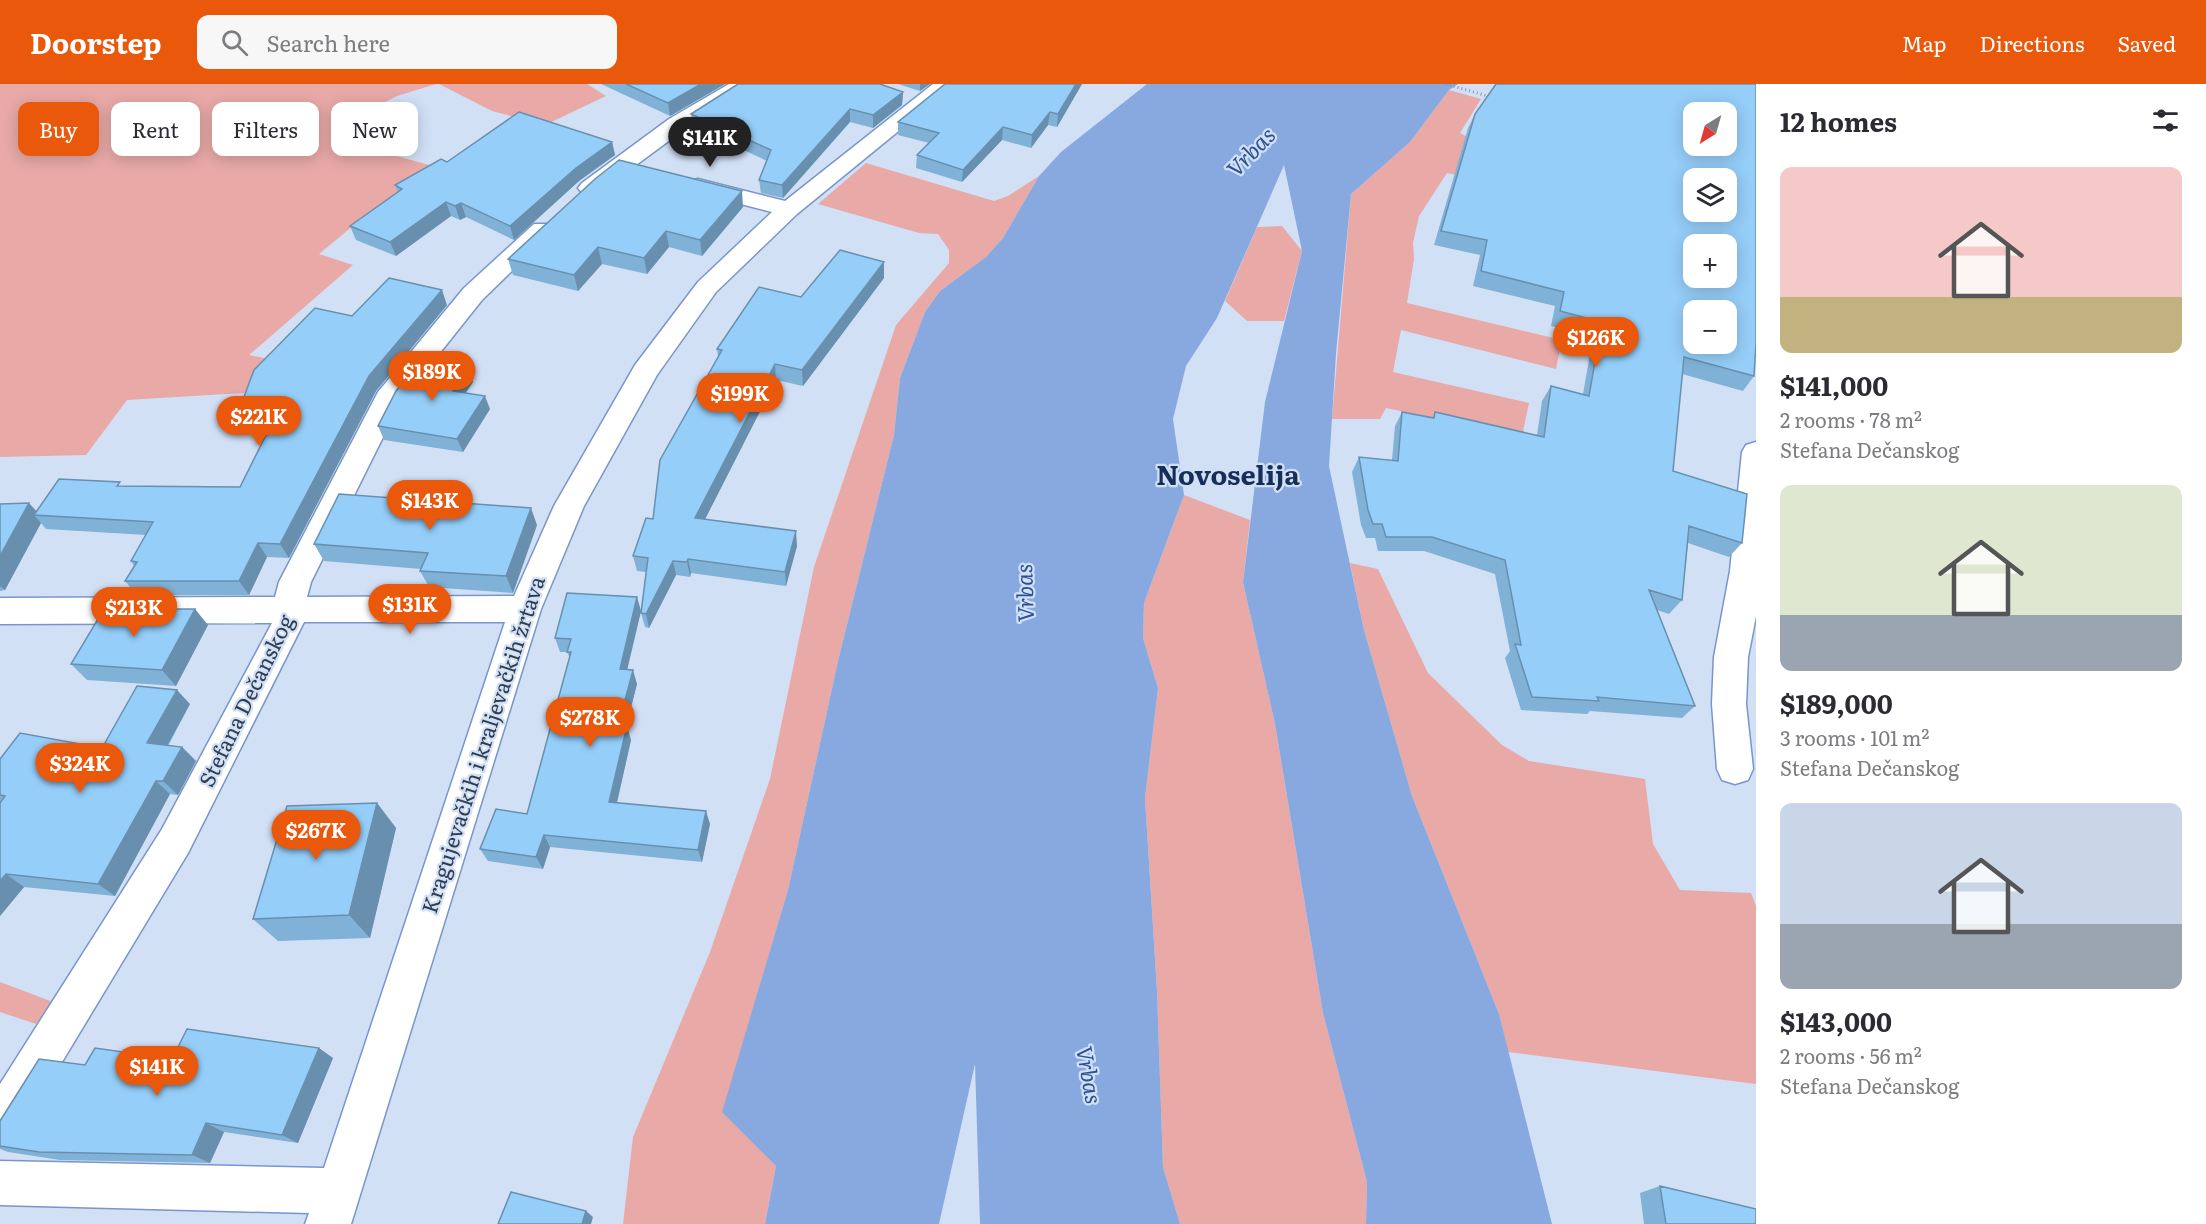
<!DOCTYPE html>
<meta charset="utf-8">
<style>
:root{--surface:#fff;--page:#f7f7f7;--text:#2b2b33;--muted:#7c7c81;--accent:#ea580c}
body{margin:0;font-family:Literata,serif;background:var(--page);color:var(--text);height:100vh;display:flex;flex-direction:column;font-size:22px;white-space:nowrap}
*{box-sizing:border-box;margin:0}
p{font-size:20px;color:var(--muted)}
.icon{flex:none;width:33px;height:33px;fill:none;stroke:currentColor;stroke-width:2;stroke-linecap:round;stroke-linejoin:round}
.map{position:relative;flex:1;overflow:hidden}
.details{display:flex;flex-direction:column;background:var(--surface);width:450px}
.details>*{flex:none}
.hud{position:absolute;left:18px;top:18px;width:570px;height:54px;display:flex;gap:12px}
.needle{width:39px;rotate:217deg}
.buttons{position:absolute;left:1683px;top:18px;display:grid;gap:12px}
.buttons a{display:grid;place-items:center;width:54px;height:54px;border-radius:12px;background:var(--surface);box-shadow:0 3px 15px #0003;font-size:30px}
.price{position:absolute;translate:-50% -51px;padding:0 14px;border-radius:21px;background:var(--accent);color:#fff;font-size:20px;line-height:39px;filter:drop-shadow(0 2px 3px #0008)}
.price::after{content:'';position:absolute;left:50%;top:36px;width:18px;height:14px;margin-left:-9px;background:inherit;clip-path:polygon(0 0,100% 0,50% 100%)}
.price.current{background:#222;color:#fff}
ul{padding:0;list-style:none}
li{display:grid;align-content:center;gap:12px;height:318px;padding:0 24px}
li span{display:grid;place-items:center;height:186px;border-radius:12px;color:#555}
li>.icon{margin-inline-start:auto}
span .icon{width:108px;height:108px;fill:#fffc;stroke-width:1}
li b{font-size:26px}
h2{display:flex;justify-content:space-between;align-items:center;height:72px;padding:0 24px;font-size:26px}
.tag{padding:0 21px;border-radius:12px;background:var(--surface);box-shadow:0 3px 15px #0003;font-size:21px;line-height:54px}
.tag.current{background:var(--accent);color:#fff}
header{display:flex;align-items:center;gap:36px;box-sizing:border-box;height:84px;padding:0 30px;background:var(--accent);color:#fff}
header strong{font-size:28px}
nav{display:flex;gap:33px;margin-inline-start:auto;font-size:21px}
.search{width:420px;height:54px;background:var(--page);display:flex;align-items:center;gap:15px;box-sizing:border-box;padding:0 21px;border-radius:12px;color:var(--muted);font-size:22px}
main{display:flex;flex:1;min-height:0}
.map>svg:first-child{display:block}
.green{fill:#e8a9a7}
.water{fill:#88a9e0}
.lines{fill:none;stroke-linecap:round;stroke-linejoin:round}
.minor-casing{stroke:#7896c9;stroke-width:3}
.path{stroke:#8996ac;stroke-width:3;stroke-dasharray:1 3;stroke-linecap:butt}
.minor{fill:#fff;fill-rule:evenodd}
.wall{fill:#80b1d6}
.shaded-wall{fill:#6890ae}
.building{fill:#95cef9;stroke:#6890ae;stroke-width:1.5;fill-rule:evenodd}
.labels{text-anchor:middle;stroke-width:4.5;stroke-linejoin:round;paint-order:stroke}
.street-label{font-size:21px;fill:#2f3c52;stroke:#d2e0f6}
.water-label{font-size:22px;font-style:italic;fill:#2b5194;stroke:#d2e0f6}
.district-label{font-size:27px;font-weight:bold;fill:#162e5a;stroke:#d2e0f6}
</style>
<header>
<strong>Doorstep</strong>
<div class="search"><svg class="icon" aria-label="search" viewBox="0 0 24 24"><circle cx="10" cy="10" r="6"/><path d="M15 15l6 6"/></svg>Search here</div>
<nav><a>Map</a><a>Directions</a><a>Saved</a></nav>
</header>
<main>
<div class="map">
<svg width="1756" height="1140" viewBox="0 0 1756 1140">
<rect width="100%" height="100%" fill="#d2e0f6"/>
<path class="green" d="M0,0H436L397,12L357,32L386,69L436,83L370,128L319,170L353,181L249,271L284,278L260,308L127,316L86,371L0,373Z
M439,0H587L606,12L545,41L492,27Z
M1449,6L1481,15L1460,49L1612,127L1447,89L1419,132L1413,159L1414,175L1407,219L1562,256L1556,285L1401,246L1393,288L1529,319L1522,352L1386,324L1380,335H1332L1351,110L1410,58Z
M866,79L994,117L1008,112L1039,92L1003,154L986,173L940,207L925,228L900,294L894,351L838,577L788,806L723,1028L776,1082L765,1140H623L633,1053L710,868L770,695L814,483L896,241L949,179V166L938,150L919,149L818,120Z
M1282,142L1302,167L1284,237H1247L1225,217L1257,143Z
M1184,411L1250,436L1243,498L1275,640L1323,929L1367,1098L1366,1140H1180L1163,1083L1157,907L1145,714L1158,604L1143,554L1144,519Z
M1350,479L1378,485L1428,589L1502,661L1529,677L1645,695L1653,760L1680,806L1751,809L1756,822V1000L1508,968L1499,930L1412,712L1364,546Z
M0,898L53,918L36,940L0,928Z"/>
<path class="water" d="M1147,0H1458L1449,6L1410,58L1351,110L1336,270L1329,382L1364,546L1412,712L1499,930L1552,1140H1366L1367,1098L1323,929L1275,640L1243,498L1265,318L1302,167L1284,81L1217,234L1186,282L1173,335L1184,411L1144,519L1143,554L1158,604L1145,714L1157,907L1163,1083L1180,1140H980L975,980L939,1140H765L776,1082L722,1028L788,806L838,577L894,351L900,294L925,228L940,207L986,173L1003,154L1039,92L1061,68Z"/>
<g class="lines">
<defs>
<path id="minor" d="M729,0H754L685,45L598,109H582L578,104L582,99L669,35Z
M933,0H956L797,130L716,208L657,291L584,422L541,525L351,1140H305L309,1129L0,1121V1077L324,1084L505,538H304L188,769L15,1056L0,1063V1000L162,745L272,539L0,540V514L275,513L279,498L378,308L464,204L534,140H550L554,145L550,150L482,216L400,319L311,498L307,513L514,512L554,422L635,281L698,198L772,128L690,107L687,102L690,97L698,95L785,117Z
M1756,358V532L1748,573L1746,620L1753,685L1748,696L1735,700L1722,696L1717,685L1712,620L1714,573L1730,487L1742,368L1746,361Z"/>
</defs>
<use href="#minor" class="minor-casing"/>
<path class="path" d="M1446,0L1491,13"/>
<use href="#minor" class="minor"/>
</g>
<path class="wall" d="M601,0H725L670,32Z
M898,0H930L920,7Z
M945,0H1082L1057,43L1048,41L1031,64L1002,56L962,98L916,84L917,71L929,59L898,51V38Z
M903,8L902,21L873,44L850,38L783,114L761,109L759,96L767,77L693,42L691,30Z
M1475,30L1754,292L1743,307L1682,290L1673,387L1742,459L1729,473L1688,459L1682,516L1669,530L1657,526L1695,622L1682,634L1590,627L1587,630L1521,626L1505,574L1510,567L1495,490L1424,467H1378L1375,454H1366L1361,441L1352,388L1359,373L1392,376L1395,342L1402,328L1432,334L1435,328L1537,351L1542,317L1551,302L1583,310L1593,253L1551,242L1555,222L1473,202L1480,171L1434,161L1468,44Z
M612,58L615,71L579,97L514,156L466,133L460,136L451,132L396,172L356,156L350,142L398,108L395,101L447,78Z
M743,123L702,172L669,163L647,190L602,180L578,207L513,191L508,175Z
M884,194L803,302L776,296L705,435L797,462L786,502L691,489L690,493L676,491L649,544L645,543L641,529L646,488L637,487L633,472L653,435L718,273L717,265L801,213Z
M447,221L376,307L289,474L267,473L249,511H137L125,497L134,482L131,477L146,451L46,445L41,439L5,506L0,507V420L36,427L123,402L240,403L271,342L247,344L238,329Z
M473,298L466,309L490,325L463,368L384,356L378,342Z
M537,441L513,509L429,503L420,487L421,485L324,477L314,460Z
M641,527L627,586L637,600L626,642L631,656L617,719L710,740L702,778L550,763L543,785L488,777L480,765L527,730L570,574L567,568H560L555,554Z
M208,541L176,602L87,596L71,580Z
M190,620L168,662L182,663L196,677L178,711L170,710L115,812L24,803L0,832V675L102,664Z
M377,719L396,744L370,854L278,857L253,835Z
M333,974L298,1059L224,1048L210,1079L60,1076L8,1068L0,1065V1037L85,981L172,975Z
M1660,1102L1756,1140H1644L1640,1109Z"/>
<path class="shaded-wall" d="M701,0H725L670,32L668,19Z
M920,0H930L920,7Z
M1076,0H1082L1057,43L1058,30Z
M903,8L902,21L873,44V31Z
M850,25V38L783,114L782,101Z
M1050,28L1048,41L1031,64L1032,51Z
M1003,43L1002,56L962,98L963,86Z
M612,58L615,71L579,97L514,156L510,142L576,84Z
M742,107L743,123L702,172L700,156Z
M446,118L451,132L396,172L390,158Z
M461,119L466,133L460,136L455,122Z
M666,147L669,163L647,190L644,174Z
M598,163L602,180L578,207L574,191Z
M884,178V194L803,302L802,286Z
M442,206L447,221L376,307L289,474L280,460L369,292Z
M775,280L776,296L698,449L695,434Z
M468,285L473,298L458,320L453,307Z
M485,312L490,325L463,368L457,355Z
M29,419L40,431H34L41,439L5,506L0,502V472Z
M531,424L537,441L513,509L506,492Z
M796,447L797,462L786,502L785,488Z
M258,459L267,473L249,511L239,497Z
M688,475L691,489L690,493L687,478Z
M673,477L676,491L649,544L646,530Z
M637,513L641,527L624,599L620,585Z
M195,525L208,541L176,602L162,586Z
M633,586L637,600L623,655L618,642Z
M177,606L190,620L161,673L147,659Z
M627,642L631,656L614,731L609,718Z
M182,663L196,677L178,711L163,697Z
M156,697L170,710L115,812L98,800Z
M377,719L396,744L370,854L349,831Z
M706,727L710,740L702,778L698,766Z
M544,751L550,763L543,785L536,773Z
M6,790L24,803L0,832V797Z
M319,964L333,974L298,1059L282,1051Z
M206,1039L224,1048L210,1079L192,1071Z
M586,1127L593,1133L591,1140H582Z"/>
<path class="building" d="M626,0H701L668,19Z
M738,0H880L903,8L873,31L850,25L782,101L759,96L771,66L691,30Z
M945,0H1076L1058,30L1050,28L1032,51L1003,43L963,86L917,71L939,49L898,38Z
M1496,0H1756V259L1754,292L1684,273L1673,387L1747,410L1742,459L1689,442L1682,516L1649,506L1695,622L1597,613L1599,617L1532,613L1515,560L1521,561L1505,476L1432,453H1386L1382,440H1373L1368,426L1359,373L1398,377L1402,328L1434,334L1435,328L1544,353L1551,302L1589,312L1602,238L1560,227L1564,208L1481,187L1487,156L1441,147L1475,30ZM1694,28H1726V62H1694ZM1694,94H1726V128H1694ZM1694,160H1726V194H1694ZM1694,226H1726V260H1694Z
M519,28L612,58L576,84L510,142L461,119L455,122L446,118L390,158L350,142L402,105L395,101L441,75L447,78Z
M619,76L742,107L700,156L666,147L644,174L598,163L574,191L508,175L595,95Z
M840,166L884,178L802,286L775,280L695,434L796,447L785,488L688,475L687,478L673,477L646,530L641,529L648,474L633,472L646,434L653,435L660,376L722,266L717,265L759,203L801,213Z
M389,194L442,206L369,292L280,460L258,459L239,497H125L137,478L131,477L153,438L34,431L59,395L120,398L117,402L240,403L278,327L238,329L254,286L315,224L352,232Z
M421,276L468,285L453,307L485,312L457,355L378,342L396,307Z
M339,410L531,424L506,492L420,487L428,469L314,460Z
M29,419L0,472V420Z
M567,509L637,513L620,585L633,586L618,642H627L609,718L706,727L698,766L544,751L536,773L480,765L496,725L527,730L571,568H567L571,555L555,554Z
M104,525H195L162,586L71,580Z
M137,602L177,606L147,659L182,663L163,697H156L98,800L6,790L0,797V719L5,712L0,711V675L20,649L102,664Z
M377,719L349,831L253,835L287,722Z
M187,945L319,964L282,1051L206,1039L192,1071L39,1068L0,1062V1037L39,975L85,981L95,964L172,975Z
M1660,1102L1756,1125V1140H1666Z
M511,1108L586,1127L582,1140H498Z"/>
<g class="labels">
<g class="street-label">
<text transform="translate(247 617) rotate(-64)" y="7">Stefana Dečanskog</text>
<text transform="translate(484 661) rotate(-72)" y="7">Kragujevačkih i kraljevačkih žrtava</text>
</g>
<g class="water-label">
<text transform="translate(1251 68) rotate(-46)" y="8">Vrbas</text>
<text transform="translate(1025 509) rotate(-92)" y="8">Vrbas</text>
<text transform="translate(1089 991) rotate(80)" y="8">Vrbas</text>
</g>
<g class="district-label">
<text x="1228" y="401">Novoselija</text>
</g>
</g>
</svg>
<div class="buttons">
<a><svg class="needle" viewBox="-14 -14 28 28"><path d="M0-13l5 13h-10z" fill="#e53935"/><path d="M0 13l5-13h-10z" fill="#7c7c81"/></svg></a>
<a><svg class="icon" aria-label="layers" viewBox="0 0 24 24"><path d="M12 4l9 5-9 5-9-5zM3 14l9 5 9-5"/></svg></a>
<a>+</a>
<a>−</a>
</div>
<b class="price current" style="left:710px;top:84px">$141K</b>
<b class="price" style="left:1596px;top:284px">$126K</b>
<b class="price" style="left:432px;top:318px">$189K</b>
<b class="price" style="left:740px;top:340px">$199K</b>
<b class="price" style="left:259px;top:363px">$221K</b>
<b class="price" style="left:430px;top:447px">$143K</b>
<b class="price" style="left:410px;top:551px">$131K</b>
<b class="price" style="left:134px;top:554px">$213K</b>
<b class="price" style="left:590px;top:664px">$278K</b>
<b class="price" style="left:80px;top:710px">$324K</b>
<b class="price" style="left:316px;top:777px">$267K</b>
<b class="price" style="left:157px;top:1013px">$141K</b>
<div class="hud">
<a class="tag current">Buy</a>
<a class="tag">Rent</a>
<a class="tag">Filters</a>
<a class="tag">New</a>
</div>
</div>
<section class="details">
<h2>12 homes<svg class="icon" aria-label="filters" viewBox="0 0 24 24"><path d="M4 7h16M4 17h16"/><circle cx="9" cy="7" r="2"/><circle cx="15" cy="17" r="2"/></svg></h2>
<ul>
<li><span style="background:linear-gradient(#f6c9c9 70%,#c2b280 0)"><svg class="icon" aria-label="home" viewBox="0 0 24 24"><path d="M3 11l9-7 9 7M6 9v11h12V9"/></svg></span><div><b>$141,000</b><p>2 rooms · 78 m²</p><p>Stefana Dečanskog</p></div></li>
<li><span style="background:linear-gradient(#dfe7d0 70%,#9aa5b1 0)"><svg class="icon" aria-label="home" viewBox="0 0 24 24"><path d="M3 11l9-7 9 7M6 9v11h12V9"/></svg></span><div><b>$189,000</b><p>3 rooms · 101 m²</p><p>Stefana Dečanskog</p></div></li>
<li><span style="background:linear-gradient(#c9d6e8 65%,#9aa5b1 0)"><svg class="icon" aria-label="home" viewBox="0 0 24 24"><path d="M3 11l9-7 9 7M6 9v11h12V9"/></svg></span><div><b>$143,000</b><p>2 rooms · 56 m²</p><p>Stefana Dečanskog</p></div></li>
</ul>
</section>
</main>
